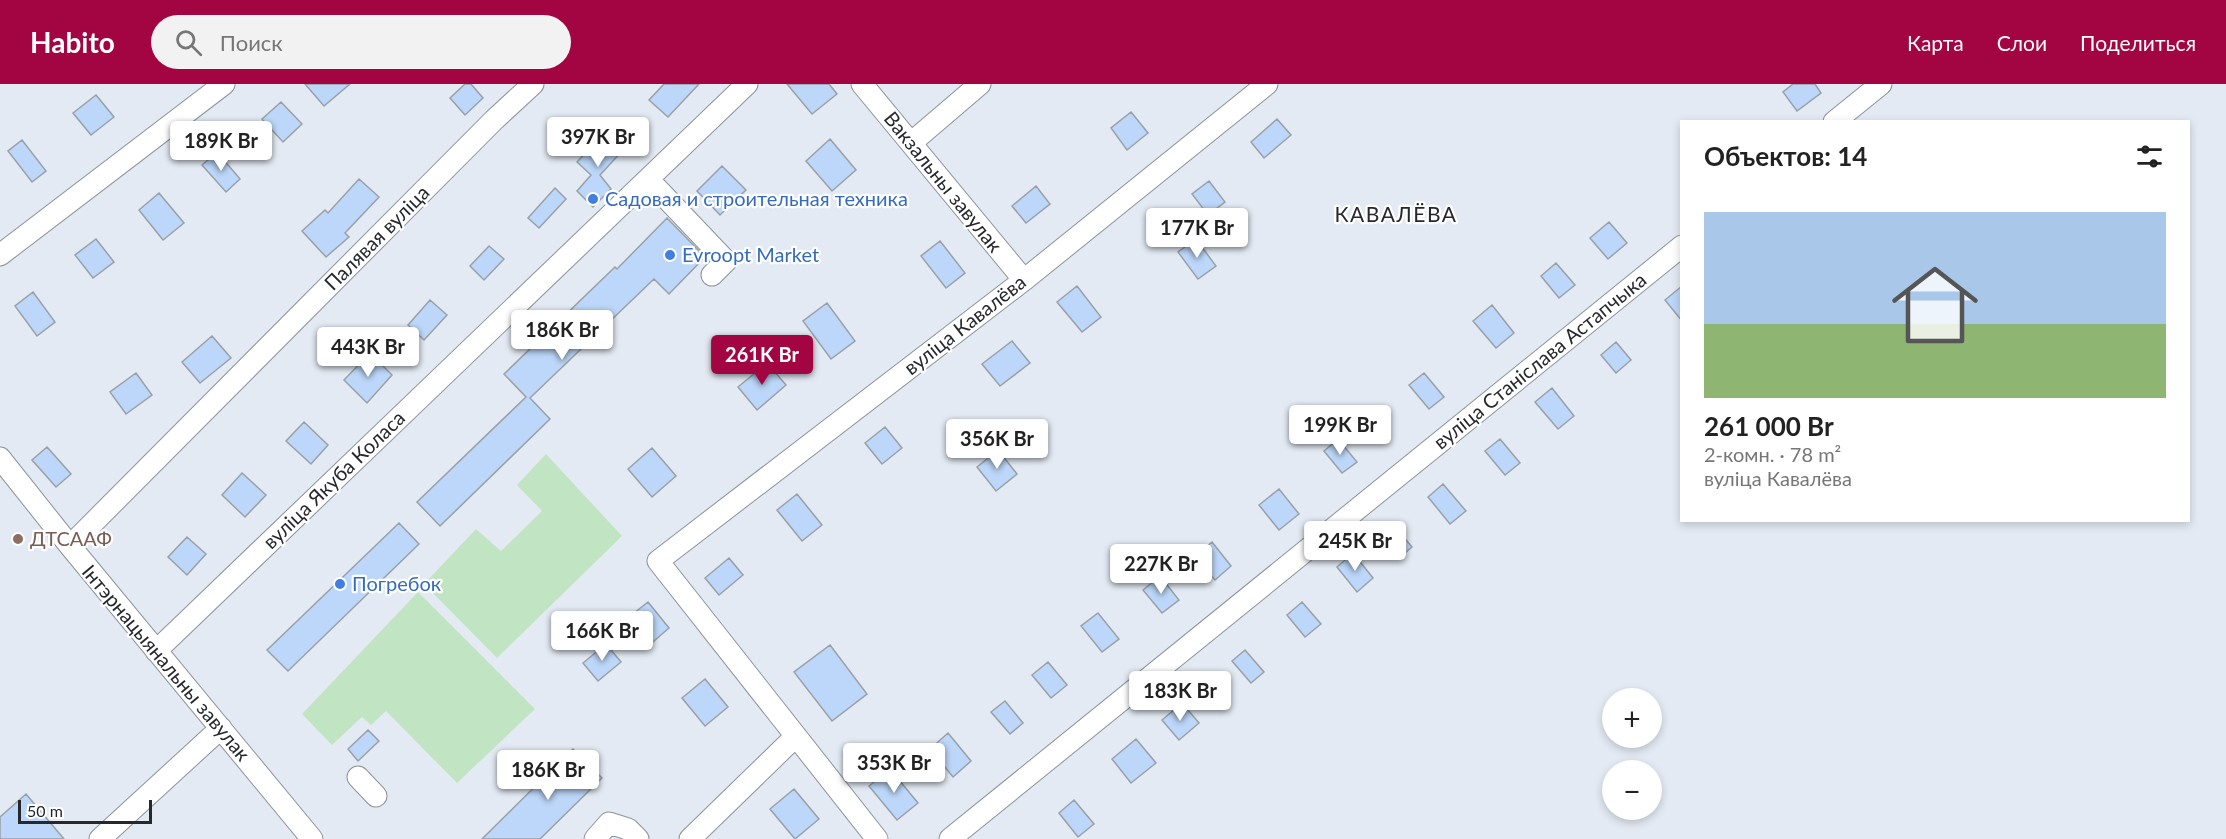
<!DOCTYPE html>
<html lang="ru">
<meta charset="utf-8">
<style>
:root{--surface:#fff;--page:#f2f2f2;--text:#222;--muted:#767676;--accent:#a20541}
body{margin:0;font-family:Lato,sans-serif;background:var(--page);color:var(--text);height:100vh;display:flex;flex-direction:column;font-size:22px;white-space:nowrap}
*{box-sizing:border-box;margin:0}
p{font-size:20px;color:var(--muted)}
.icon{flex:none;width:33px;height:33px;fill:none;stroke:currentColor;stroke-width:2;stroke-linecap:round;stroke-linejoin:round}
.map{position:relative;flex:1;overflow:hidden}
.drawer{position:absolute;left:1680px;top:36px;width:510px;height:402px;display:flex;flex-direction:column;background:var(--surface);border-radius:0px;box-shadow:0 3px 9px #0003}
.drawer>*{flex:none}
.buttons{position:absolute;left:1602px;top:604px;display:grid;gap:12px}
.buttons a{display:grid;place-items:center;width:60px;height:60px;border-radius:50%;background:var(--surface);box-shadow:0 3px 9px #0003;font-size:30px}
.scale{position:absolute;left:18px;bottom:15px;width:134px;box-sizing:border-box;padding-left:6px;border:3px solid #26282c;border-top:0;font-size:16px;line-height:21px;white-space:nowrap;color:#26282c;-webkit-text-stroke:4px #fff;paint-order:stroke}
.price{position:absolute;translate:-50% -51px;padding:0 14px;border-radius:6px;background:#fff;color:#222;font-size:20px;line-height:39px;filter:drop-shadow(0 2px 3px #0008)}
.price::after{content:'';position:absolute;left:50%;top:36px;width:18px;height:14px;margin-left:-9px;background:inherit;clip-path:polygon(0 0,100% 0,50% 100%)}
.price.selected{background:var(--accent);color:#fff}
ul{padding:0;list-style:none}
li{display:grid;align-content:center;gap:12px;height:318px;padding:0 24px}
li span{display:grid;place-items:center;height:186px;border-radius:0px;color:#555}
li>.icon{margin-inline-start:auto}
span .icon{width:108px;height:108px;fill:#fffc;stroke-width:1}
li b{font-size:26px}
h2{display:flex;justify-content:space-between;align-items:center;height:72px;padding:0 24px;font-size:26px}
header{display:flex;align-items:center;gap:36px;box-sizing:border-box;height:84px;padding:0 30px;background:var(--accent);color:#fff}
header strong{font-size:28px}
nav{display:flex;gap:33px;margin-inline-start:auto;font-size:21px}
.search{width:420px;height:54px;background:var(--page);display:flex;align-items:center;gap:15px;box-sizing:border-box;padding:0 21px;border-radius:33px;color:var(--muted);font-size:22px}
.map>svg:first-child{display:block}
.green{fill:#c1e5c3}
.building{fill:#bcd7f9;stroke:#99a0a8;stroke-width:1.5}
.lines{fill:none;stroke-linecap:round;stroke-linejoin:round}
.minor-casing{stroke:#8d939b;stroke-width:23}
.minor{stroke:#fff;stroke-width:21}
.shop-dot{fill:#3f7fe0;stroke:#fff;stroke-width:2}
.education-dot{fill:#8d6e63;stroke:#fff;stroke-width:2}
.labels{text-anchor:middle;stroke-width:4.5;stroke-linejoin:round;paint-order:stroke}
.street-label{font-size:20px;fill:#26282c;stroke:#fff}
.shop-label{font-size:20px;fill:#366cbe;stroke:#fff;text-anchor:start}
.education-label{font-size:20px;fill:#785e54;stroke:#fff;text-anchor:start}
.neighbourhood-label{font-size:21px;letter-spacing:1.5px;fill:#26282c;stroke:#fff}
</style>
<header>
<strong>Habito</strong>
<div class="search"><svg class="icon" aria-label="search" viewBox="0 0 24 24"><circle cx="10" cy="10" r="6"/><path d="M15 15l6 6"/></svg>Поиск</div>
<nav><a>Карта</a><a>Слои</a><a>Поделиться</a></nav>
</header>
<div class="map">
<svg width="2226" height="755" viewBox="0 0 2226 755">
<rect width="100%" height="100%" fill="#e3eaf3"/>
<path class="green" d="M546,370L622,452L497,574L424,500L476,445L501,467L542,427L517,401Z
M418,508L535,625L457,699L386,627L371,641L362,633L332,661L302,630Z"/>
<path class="building" d="M305,0H350L324,22Z
M465,0H471L483,14L465,31L450,14Z
M664,0H699L668,33L649,16Z
M787,0H829L837,10L812,30Z
M1793,0H1815L1821,9L1797,27L1783,8Z
M96,11L114,33L91,51L73,29Z
M281,18L302,40L283,58L262,35Z
M1131,28L1148,49L1127,66L1111,44Z
M1277,35L1291,51L1264,74L1251,58Z
M605,48L623,66L600,91L611,105L593,123L577,107L591,91L577,78Z
M830,55L856,86L832,107L806,77Z
M22,56L46,87L32,98L8,67Z
M217,68L240,95L226,108L202,81Z
M722,82L746,106L720,131L697,107Z
M359,95L379,113L345,149L349,153L326,173L302,147L325,126L328,129Z
M1209,97L1225,118L1208,131L1192,110Z
M1036,102L1050,120L1026,139L1012,122Z
M555,104L566,115L539,144L528,134Z
M159,109L184,139L163,156L139,126Z
M667,134L705,173L669,210L654,195L530,314L550,335L440,442L417,418L526,313L504,290L615,183L617,185Z
M1609,138L1627,159L1608,175L1590,154Z
M96,155L114,178L93,194L75,171Z
M1196,155L1216,182L1198,195L1178,168Z
M940,157L965,189L946,204L921,172Z
M489,162L504,175L484,196L470,182Z
M1556,179L1575,201L1559,214L1541,192Z
M1077,202L1101,233L1082,248L1057,218Z
M1682,202V237L1665,216Z
M33,208L55,238L37,252L15,222Z
M430,216L447,231L424,256L408,241Z
M827,219L855,257L831,275L803,237Z
M1492,221L1514,249L1496,264L1473,237Z
M212,252L231,274L200,299L182,278Z
M1012,257L1030,279L1000,302L982,280Z
M1616,258L1631,276L1616,289L1601,271Z
M370,269L392,291L367,319L344,296Z
M767,279L786,301L757,326L738,303Z
M136,289L152,311L126,330L110,308Z
M1424,289L1444,313L1429,325L1409,301Z
M1552,304L1574,332L1558,345L1535,318Z
M304,338L328,361L311,380L286,357Z
M885,343L902,364L882,380L865,359Z
M1338,355L1357,378L1342,389L1324,367Z
M1500,355L1520,379L1505,391L1485,367Z
M47,363L71,390L56,403L32,376Z
M652,364L676,392L652,413L628,385Z
M998,366L1017,390L996,407L977,383Z
M242,389L266,411L245,433L222,411Z
M1443,400L1466,427L1450,440L1428,413Z
M1279,405L1299,430L1279,446L1259,421Z
M797,410L822,441L802,457L777,426Z
M399,439L419,460L288,587L267,566Z
M1396,444L1412,463L1399,474L1383,454Z
M187,453L206,470L187,491L168,473Z
M1212,458L1231,482L1215,496L1195,472Z
M1353,469L1373,494L1357,508L1337,483Z
M729,474L743,491L719,511L705,494Z
M1160,492L1179,516L1162,529L1143,506Z
M648,518L669,544L646,564L624,537Z
M1302,518L1321,540L1305,553L1287,531Z
M1098,529L1119,555L1102,568L1081,542Z
M606,560L621,578L598,597L583,579Z
M830,561L867,610L832,637L794,588Z
M1245,566L1264,588L1251,599L1232,577Z
M1048,578L1067,601L1051,614L1032,591Z
M705,595L728,623L705,642L682,614Z
M1005,617L1023,639L1010,650L991,628Z
M1182,619L1199,639L1179,656L1162,636Z
M368,646L379,657L358,677L348,665Z
M948,649L971,677L953,693L930,665Z
M1136,655L1156,679L1131,699L1112,675Z
M573,665L602,694L540,755H482Z
M890,685L918,719L897,736L869,702Z
M794,705L819,735L795,755L770,725Z
M26,710L64,755H0V733Z
M1074,716L1094,740L1078,753L1059,729Z"/>
<g class="lines">
<defs>
<path id="minor" d="M862,0L1024,196
M1834,38L1881,0
M911,59L980,0
M648,95L726,177L712,191
M0,171L224,0
M0,374L70,462L312,755
M70,462L494,36L533,0
M156,567L747,0
M358,693L376,712
M100,755L221,644
M595,755L609,739L628,745L638,755
M690,755L796,652
M877,755L658,477L1024,196L1267,0
M950,755L1682,162"/>
</defs>
<use href="#minor" class="minor-casing"/>
<use href="#minor" class="minor"/>
</g>
<g class="shop-dot">
<circle cx="593" cy="115" r="6"/>
<circle cx="670" cy="171" r="6"/>
<circle cx="340" cy="500" r="6"/>
</g>
<circle class="education-dot" cx="18" cy="455" r="6"/>
<g class="labels">
<g class="street-label">
<text transform="translate(943 98) rotate(51)" y="7">Вакзальны завулак</text>
<text transform="translate(377 154) rotate(-45)" y="7">Палявая вуліца</text>
<text transform="translate(965 241) rotate(-38)" y="7">вуліца Кавалёва</text>
<text transform="translate(1540 277) rotate(-39)" y="7">вуліца Станіслава Астапчыка</text>
<text transform="translate(334 396) rotate(-44)" y="7">вуліца Якуба Коласа</text>
<text transform="translate(166 579) rotate(50)" y="7">Інтэрнацыянальны завулак</text>
</g>
<g class="shop-label">
<text x="605" y="122">Садовая и строительная техника</text>
<text x="682" y="178">Evroopt Market</text>
<text x="352" y="507">Погребок</text>
</g>
<g class="education-label">
<text x="30" y="462">ДТСААФ</text>
</g>
<g class="neighbourhood-label">
<text x="1396" y="138">КАВАЛЁВА</text>
</g>
</g>
</svg>
<div class="buttons">
<a>+</a>
<a>−</a>
</div>
<div class="scale">50 m</div>
<b class="price" style="left:598px;top:84px">397K Br</b>
<b class="price" style="left:221px;top:88px">189K Br</b>
<b class="price" style="left:1197px;top:175px">177K Br</b>
<b class="price" style="left:562px;top:277px">186K Br</b>
<b class="price" style="left:368px;top:294px">443K Br</b>
<b class="price selected" style="left:762px;top:302px">261K Br</b>
<b class="price" style="left:1340px;top:372px">199K Br</b>
<b class="price" style="left:997px;top:386px">356K Br</b>
<b class="price" style="left:1355px;top:488px">245K Br</b>
<b class="price" style="left:1161px;top:511px">227K Br</b>
<b class="price" style="left:602px;top:578px">166K Br</b>
<b class="price" style="left:1180px;top:638px">183K Br</b>
<b class="price" style="left:894px;top:710px">353K Br</b>
<b class="price" style="left:548px;top:717px">186K Br</b>
<section class="drawer">
<h2>Объектов: 14<svg class="icon" aria-label="filters" viewBox="0 0 24 24"><path d="M4 7h16M4 17h16"/><circle cx="9" cy="7" r="2"/><circle cx="15" cy="17" r="2"/></svg></h2>
<ul>
<li><span style="background:linear-gradient(#a9c7e8 60%,#8fb573 0)"><svg class="icon" aria-label="home" viewBox="0 0 24 24"><path d="M3 11l9-7 9 7M6 9v11h12V9"/></svg></span><div><b>261 000 Br</b><p>2-комн. · 78 m²</p><p>вуліца Кавалёва</p></div></li>
</ul>
</section>
</div>
